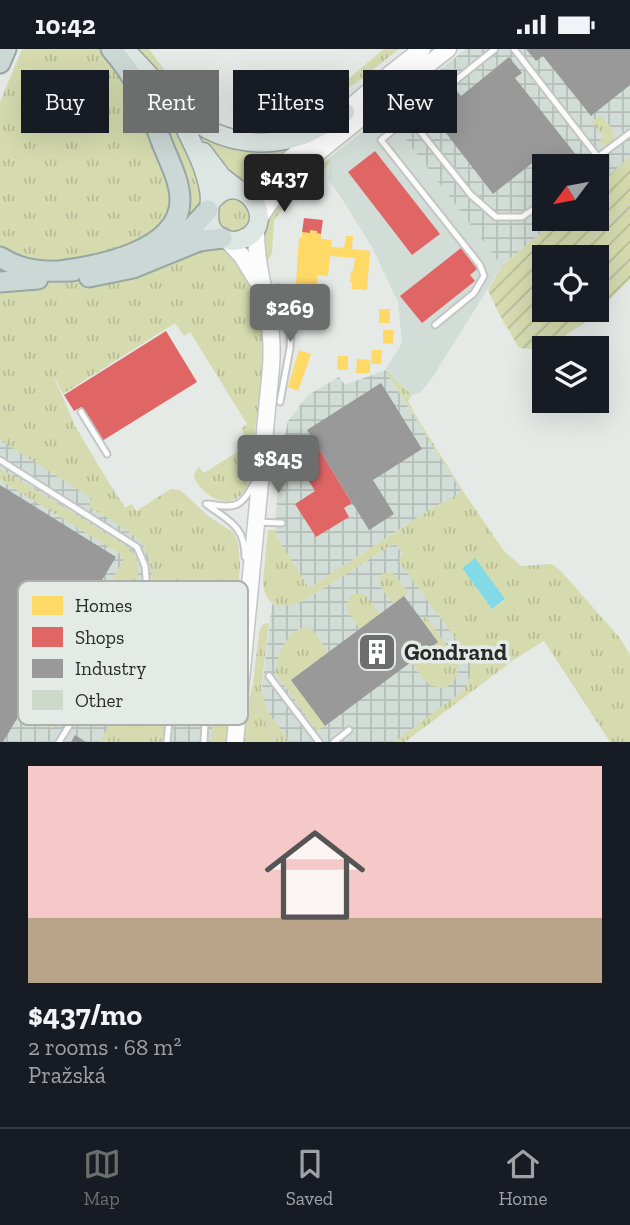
<!DOCTYPE html>
<meta charset="utf-8">
<style>
:root{--surface:#171b24;--page:#20242c;--text:#f1f3f6;--muted:#9ea1a6;--line:#363941;--accent:#6b6e6c}
body{margin:0;font-family:"Zilla Slab",serif;background:var(--page);color:var(--text);height:100vh;display:flex;flex-direction:column;font-size:26px;white-space:nowrap}
*{box-sizing:border-box;margin:0}
p{font-size:23px;color:var(--muted)}
.icon{flex:none;width:38px;height:38px;fill:none;stroke:currentColor;stroke-width:2;stroke-linecap:round;stroke-linejoin:round}
.map{position:relative;height:693px;overflow:hidden}
.sheet{display:flex;flex-direction:column;background:var(--surface);flex:1}
.sheet>*{flex:none}
.banner{position:absolute;left:21px;top:21px;width:588px;height:63px;display:flex;gap:14px}
.needle{width:46px;rotate:238deg}
.controls{position:absolute;left:532px;top:105px;display:grid;gap:14px}
.controls a{display:grid;place-items:center;width:77px;height:77px;border-radius:0px;background:var(--surface);box-shadow:0 7px 28px #0002;font-size:35px}
.price{position:absolute;translate:-50% -60px;padding:0 16px;border-radius:7px;background:var(--accent);color:#fff;font-size:23px;line-height:46px;filter:drop-shadow(0 2px 4px #0008)}
.price::after{content:'';position:absolute;left:50%;top:42px;width:21px;height:16px;margin-left:-10px;background:inherit;clip-path:polygon(0 0,100% 0,50% 100%)}
.price.current{background:#222;color:#fff}
ul{padding:0;list-style:none}
li{display:grid;align-content:center;gap:14px;height:371px;padding:0 28px}
li span{display:grid;place-items:center;height:217px;border-radius:0px;color:#555}
li>.icon{margin-inline-start:auto}
span .icon{width:126px;height:126px;fill:#fffc;stroke-width:1}
li b{font-size:30px}
.chip{padding:0 24px;border-radius:0px;background:var(--surface);box-shadow:0 7px 28px #0002;font-size:24px;line-height:63px}
.chip.current{background:var(--accent);color:#fff}
.status{display:flex;justify-content:space-between;align-items:center;height:49px;padding:0 35px;background:var(--surface);direction:ltr}
.status svg{height:19px;fill:currentColor}
.menu{display:flex;justify-content:space-around;align-items:center;height:98px;border-top:2px solid var(--line);background:var(--surface);font-size:19px;color:var(--muted)}
.menu a{display:grid;justify-items:center;gap:4px}
.menu .current{color:var(--accent)}
.map>svg:first-child{display:block}
.built{fill:#d3ddd7}
.industrial{fill:url(#industrial-grid)}
.grass{fill:url(#grass-tufts);fill-rule:evenodd}
.garden{fill:url(#garden-furrows);fill-rule:evenodd}
.water{fill:#81dae5}
.homes{fill:#ffd966}
.shops{fill:#e06666}
.industry{fill:#999}
.building{fill:#cdd9ca}
.lines{fill:none;stroke-linecap:round;stroke-linejoin:round}
.service-casing{stroke:#c3c6c5;stroke-width:9}
.secondary-casing{stroke:#c3c6c5;stroke-width:19}
.primary-casing{stroke:#98a7a4;stroke-width:21}
.motorway-casing{stroke:#98a7a4;stroke-width:23}
.path{stroke:#d3d4d3;stroke-width:2;stroke-dasharray:3.5 5;stroke-linecap:butt}
.service{stroke:#fbfcfb;stroke-width:5}
.secondary{stroke:#fbfcfb;stroke-width:16}
.primary{stroke:#dee6e4;stroke-width:18}
.motorway{stroke:#ccd8d6;stroke-width:19}
.labels{text-anchor:middle;stroke-width:7;stroke-linejoin:round;paint-order:stroke}
.poi-label{font-size:23px;font-weight:bold;fill:#292b2a;stroke:#e4ebe7;text-anchor:start}
.key{fill:#e4ebe7;stroke:#acb1ae;stroke-width:2}
.key-label{font-size:19px;fill:#292b2a}
</style>
<div class="status"><b>10:42</b><svg viewBox="0 0 49 12"><path d="M0 12V9h3v3zM5 12V6h3v6zM10 12V3h3v9zM15 12V0h3v12zM26 1h20v11H26zM47 4h2v5h-2z"/></svg></div>
<div class="map">
<svg width="630" height="693" viewBox="0 0 630 693">
<defs>
<pattern id="industrial-grid" width="8" height="8" patternUnits="userSpaceOnUse" patternTransform="scale(1.75)"><rect width="8" height="8" fill="#d3ddd7"/><path d="M0 4h8M4 0v8" fill="none" stroke="#b5beb9"/></pattern>
<pattern id="grass-tufts" width="24" height="20" patternUnits="userSpaceOnUse" patternTransform="scale(1.75)"><rect width="24" height="20" fill="#d5dbaf"/><path d="M3 7l-1-3M5 7V3M7 7l1-3M15 17l-1-3M17 17v-4M19 17l1-3" fill="none" stroke="#b7bc97"/></pattern>
<pattern id="garden-furrows" width="10" height="10" patternUnits="userSpaceOnUse" patternTransform="scale(1.75)"><rect width="10" height="10" fill="#d5dbaf"/><path d="M-1 1l2-2M0 10L10 0M9 11l2-2" fill="none" stroke="#b7bc97"/></pattern>
</defs>
<rect width="100%" height="100%" fill="#e5eae7"/>
<path class="built" d="M386,64L502,217L430,332L420,344L412,346L385,321L402,294L398,253L372,198L339,145L329,132V109Z"/>
<path class="industrial" d="M466,0H630V108L597,136V117H544V170H557L502,217L386,64Z
M0,293L47,314L75,377L104,426L229,619L220,693H0Z
M385,321L462,443L434,458L309,539L275,487L279,411L288,372L308,346L339,328L345,336Z
M395,494L466,604L470,613V627L464,641L466,642L400,693H282L260,655L272,555L277,556L303,552Z"/>
<path class="grass" d="M22,0H102L124,23L173,138V161L154,187L127,200L65,213L35,214L0,198V53Z
M132,0H149L188,53L211,73L238,83L273,85L298,72L384,0H399L360,31L298,72L293,82C285,84 276,88 267,88C239,90 207,82 187,61C168,41 154,18 132,0Z
M153,46C167,70 214,135 200,161C197,167 189,171 183,175L151,47Z
M600,66C607,74 616,81 613,93L608,97L598,93L604,88L592,73Z
M203,84L287,96L288,100L259,130L240,135L213,109L200,86Z
M329,109V114L318,128L293,144L274,172L272,204L263,221C262,214 261,206 262,199C263,158 301,133 329,109Z
M232,147L248,154L252,173L240,185L220,180C214,158 211,160 232,147Z
M200,198H221L230,203L247,226L263,274L265,293V326L257,365L247,437C236,460 214,454 200,438C198,435 195,431 194,428C194,423 196,422 199,418L204,424L240,401L237,394L244,388L242,379L247,375L190,283L184,287L175,274L63,345L52,323L75,377L124,459L132,455L136,462L171,440L179,441L185,445L208,467L233,483L238,493L240,516L234,594L238,613L229,693H211L215,644L213,643C214,633 218,619 215,609C211,595 188,590 177,599C173,601 172,604 170,608L162,693H99L161,591L138,577C152,553 156,543 150,515C148,506 145,497 139,491C124,478 105,468 89,458L91,449L0,391V238L23,235L85,233Z
M385,321L412,346L408,352L416,367L467,448L504,502L521,517L552,515L561,522L620,589L630,606V693H610L544,592L515,610L405,693H394L464,641L470,627V613L466,604L400,514L399,510L403,505L395,494L303,552C282,560 264,560 263,532L268,481H276V487L309,539L434,458L462,443ZM474,510L505,551L492,560L462,519Z
M0,419L131,500C137,510 140,518 137,530C128,538 123,535 113,529L123,511L119,504L0,431Z
M390,523L395,526L408,543L394,555C387,546 375,536 382,525Z
M361,544L367,547L380,565L360,580C351,567 340,560 352,545Z
M426,567L458,612C461,628 447,647 430,636C422,631 417,620 411,613L422,571Z
M267,574L269,575L261,640L267,662L290,693H242L246,661L253,635L259,583L262,576Z
M307,578L313,581L328,603L291,631L325,677L317,682L276,625C276,606 287,580 307,578Z
M36,639L68,658L73,651L77,653L64,675L51,679L21,662Z"/>
<path class="garden" d="M630,108V230L591,269L544,301L519,299L498,263L488,241L502,217L557,170H597V136ZM544,208H597V261H544Z"/>
<path class="water" d="M475,509L505,550L492,560L462,519Z"/>
<path class="homes" d="M310,181L317,182V184L321,185V190L332,191L331,198L344,199L346,187H353L352,200L370,202L367,241L352,240V234L350,233L351,222H353L355,209L330,207L328,227L317,226V236L296,234L299,189H302V183L310,184Z
M379,260H390V274H379Z
M383,281H394L393,295L383,294Z
M299,301L311,305L298,342L288,338Z
M372,301H382L381,315H371Z
M338,307H348V321H337Z
M357,310L370,311V324H356Z"/>
<path class="shops" d="M375,102L440,185L412,206L348,123Z
M304,169L323,171L321,185L317,184V182L310,181V184L302,183Z
M461,199L477,220L470,226L475,232L422,274L400,247Z
M166,282L197,333L102,392L81,358L74,362L64,346Z
M317,397L352,454L344,459L349,468L316,488L295,455L315,442L295,410Z"/>
<path class="industry" d="M526,0H630V36L591,67L543,7L536,12Z
M509,8L522,24L515,29L581,112L574,117H550L541,107L493,145L429,62L455,40L461,47Z
M381,334L422,400L373,431L394,465L369,481L307,381Z
M0,436L116,508L76,574L86,580L56,629L45,623L3,693H0Z
M404,547L438,593L325,677L291,631Z
M75,686L86,693H71Z"/>
<path class="building" d="M609,147L612,150L602,158L599,154Z
M565,173L568,177L562,184L558,181Z"/>
<g class="lines">
<defs>
<path id="service" d="M514,0L598,108L630,84
M391,46L471,146L496,168H522L544,153
M590,117L598,108
M265,241L279,239L292,248L290,299L280,353
M435,276L474,244L484,227L480,216L381,91L495,0
M81,363L107,405
M0,411L137,498L145,517L147,541L130,578L59,693
M206,455C229,472 245,477 245,508
M209,455C235,460 242,458 254,434
M257,473L282,474
M269,627L319,693
M167,693L174,615C183,600 200,596 208,614L204,693
M334,693L349,681"/>
<path id="secondary" d="M241,142L254,138L265,131L380,33L422,0
M259,170C280,134 313,107 346,81C379,54 413,27 448,0
M227,191L242,207L256,230
M235,693L271,319C272,302 272,286 269,270C264,238 255,210 256,178"/>
<path id="primary" d="M124,0C145,19 162,43 183,62C215,93 261,101 303,86C318,80 332,71 345,63
M183,75C193,96 205,117 209,141C213,158 201,178 222,189C228,192 236,193 243,190C282,175 241,114 211,153
M203,103L221,127L239,141"/>
<path id="motorway" d="M0,14L6,0
M159,201L187,184L208,161
M0,208C23,223 46,223 73,222
M59,222C98,217 180,202 180,151C180,132 169,112 162,94C148,57 138,31 111,0
M89,228L133,219L199,192L222,189
M0,233L38,230"/>
</defs>
<use href="#service" class="service-casing"/>
<use href="#secondary" class="secondary-casing"/>
<use href="#primary" class="primary-casing"/>
<use href="#motorway" class="motorway-casing"/>
<path class="path" d="M572,208L630,155
M544,233L511,263L509,269L514,280C533,288 547,271 562,261
M597,235L630,209
M253,651L277,693"/>
<use href="#service" class="service"/>
<use href="#secondary" class="secondary"/>
<use href="#primary" class="primary"/>
<use href="#motorway" class="motorway"/>
</g>
<defs>
<symbol id="building-square" viewBox="-11 -11 22 22"><rect x="-9" y="-9" width="18" height="18" rx="4" fill="#6b6e6c" stroke="#e4ebe7"/><path d="M-4-6H4V6H1V3H-1V6H-4ZM-2.5-4.3h1.7v1.8h-1.7ZM.8-4.3h1.7v1.8H.8ZM-2.5-1h1.7V.8h-1.7ZM.8-1h1.7V.8H.8Z" fill="#fff"/></symbol>
</defs>
<g fill-rule="evenodd">
<use href="#building-square" x="355" y="581" width="44" height="44"/>
</g>
<g class="labels">
<g class="poi-label">
<text x="404" y="611">Gondrand</text>
</g>
</g>
<rect x="18" y="532" width="230" height="144" rx="10" class="key"/>
<rect x="32" y="547" width="31" height="19" fill="#ffd966"/>
<rect x="32" y="578" width="31" height="20" fill="#e06666"/>
<rect x="32" y="610" width="31" height="19" fill="#999"/>
<rect x="32" y="641" width="31" height="20" fill="#cdd9ca"/>
<g class="key-label">
<text x="75" y="563">Homes</text>
<text x="75" y="595">Shops</text>
<text x="75" y="626">Industry</text>
<text x="75" y="658">Other</text>
</g>
</svg>
<div class="controls">
<a><svg class="needle" viewBox="-14 -14 28 28"><path d="M0-13l5 13h-10z" fill="#e53935"/><path d="M0 13l5-13h-10z" fill="#9ea1a6"/></svg></a>
<a><svg class="icon" aria-label="locate" viewBox="0 0 24 24"><circle cx="12" cy="12" r="6"/><path d="M12 2v4M12 18v4M2 12h4M18 12h4"/></svg></a>
<a><svg class="icon" aria-label="layers" viewBox="0 0 24 24"><path d="M12 4l9 5-9 5-9-5zM3 14l9 5 9-5"/></svg></a>
</div>
<b class="price current" style="left:284px;top:165px">$437</b>
<b class="price" style="left:290px;top:295px">$269</b>
<b class="price" style="left:278px;top:446px">$845</b>
<div class="banner">
<a class="chip">Buy</a>
<a class="chip current">Rent</a>
<a class="chip">Filters</a>
<a class="chip">New</a>
</div>
</div>
<section class="sheet">
<ul>
<li><span style="background:linear-gradient(#f6c9c9 70%,#b9a48a 0)"><svg class="icon" aria-label="home" viewBox="0 0 24 24"><path d="M3 11l9-7 9 7M6 9v11h12V9"/></svg></span><div><b>$437/mo</b><p>2 rooms · 68 m²</p><p>Pražská</p></div></li>
</ul>
</section>
<nav class="menu">
<a class="current"><svg class="icon" aria-label="map" viewBox="0 0 24 24"><path d="M3 6l6-2 6 2 6-2v14l-6 2-6-2-6 2zM9 4v14M15 6v14"/></svg>Map</a>
<a><svg class="icon" aria-label="saved" viewBox="0 0 24 24"><path d="M7 4h10v16l-5-4-5 4z"/></svg>Saved</a>
<a><svg class="icon" aria-label="home" viewBox="0 0 24 24"><path d="M3 11l9-7 9 7M6 9v11h12V9"/></svg>Home</a>
</nav>
